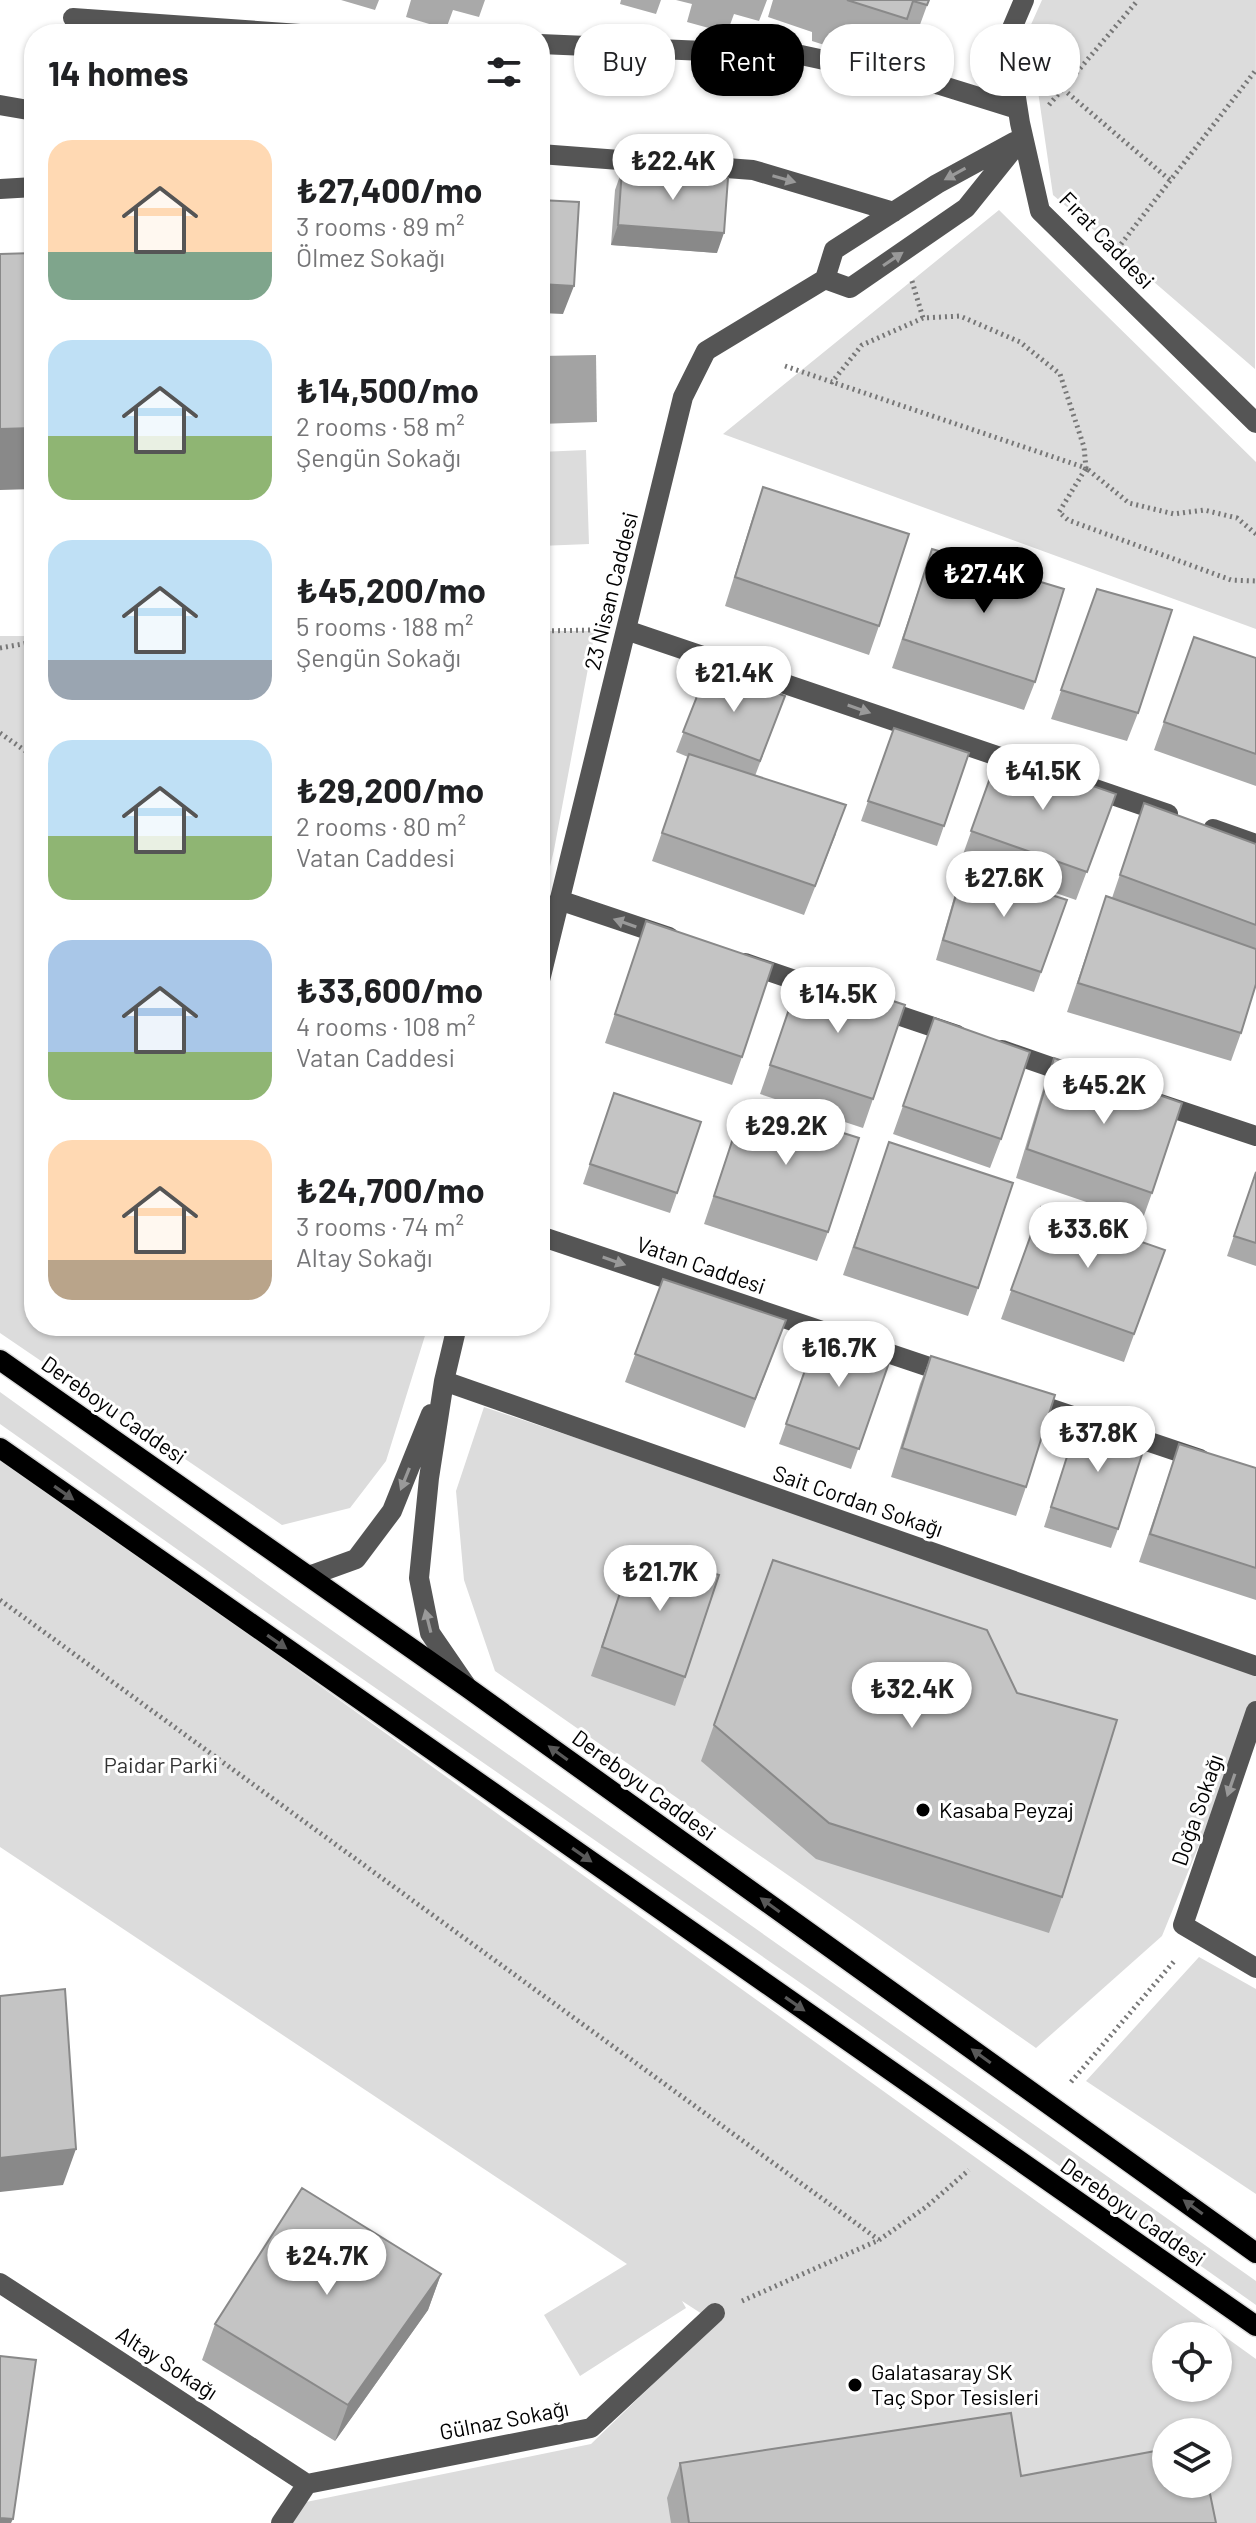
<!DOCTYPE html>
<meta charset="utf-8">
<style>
:root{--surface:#fff;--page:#f2f2f2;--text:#202124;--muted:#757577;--accent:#000}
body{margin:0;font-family:Barlow,sans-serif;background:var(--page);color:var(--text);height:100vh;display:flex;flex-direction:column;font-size:30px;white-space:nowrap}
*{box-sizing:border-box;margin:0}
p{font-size:26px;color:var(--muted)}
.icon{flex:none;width:44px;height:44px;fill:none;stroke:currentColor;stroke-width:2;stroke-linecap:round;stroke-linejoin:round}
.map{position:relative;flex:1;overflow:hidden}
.details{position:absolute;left:24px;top:24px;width:526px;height:1312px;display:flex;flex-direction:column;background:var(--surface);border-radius:32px;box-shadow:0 2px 6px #0004}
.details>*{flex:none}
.guide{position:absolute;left:574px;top:24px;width:562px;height:72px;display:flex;gap:16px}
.tools{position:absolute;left:1152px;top:2322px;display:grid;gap:16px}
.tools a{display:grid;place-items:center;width:80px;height:80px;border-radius:50%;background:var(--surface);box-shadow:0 2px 6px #0004;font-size:40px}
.price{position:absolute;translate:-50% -68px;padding:0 18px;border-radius:28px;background:#fff;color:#222;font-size:26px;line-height:52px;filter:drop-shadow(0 2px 4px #0008)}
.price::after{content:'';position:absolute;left:50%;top:48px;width:24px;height:18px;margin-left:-12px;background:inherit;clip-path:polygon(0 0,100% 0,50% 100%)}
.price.on{background:var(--accent);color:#fff}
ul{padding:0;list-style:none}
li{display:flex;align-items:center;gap:24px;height:200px;padding:0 24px}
li span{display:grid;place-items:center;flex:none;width:224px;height:160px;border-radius:24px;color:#555}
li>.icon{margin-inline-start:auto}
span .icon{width:96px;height:96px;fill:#fffc;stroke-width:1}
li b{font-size:34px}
h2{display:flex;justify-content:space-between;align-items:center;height:96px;padding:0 24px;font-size:34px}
.tag{padding:0 28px;border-radius:32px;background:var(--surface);box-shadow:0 2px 6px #0004;font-size:28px;line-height:72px}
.tag.on{background:var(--accent);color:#fff}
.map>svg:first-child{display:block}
.green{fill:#dcdcdc;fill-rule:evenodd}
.water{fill:#a3a3a3}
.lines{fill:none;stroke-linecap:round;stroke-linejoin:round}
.major-casing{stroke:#dbdbdb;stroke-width:23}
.path{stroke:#777;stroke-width:5;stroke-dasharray:2 4;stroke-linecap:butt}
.minor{stroke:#555;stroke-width:20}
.major{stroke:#000;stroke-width:20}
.wall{fill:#a9a9a9}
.shaded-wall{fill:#898989}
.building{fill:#c4c4c4;stroke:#898989;stroke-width:2}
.oneway{fill:#999}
.oneway2{fill:#595959}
.poi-dot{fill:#000;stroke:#fff;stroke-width:3}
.labels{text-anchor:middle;stroke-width:6;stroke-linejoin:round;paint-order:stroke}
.street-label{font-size:22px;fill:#000;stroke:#fff}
.park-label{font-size:22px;fill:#333;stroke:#fff}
.poi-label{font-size:22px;fill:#000;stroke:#fff;text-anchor:start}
</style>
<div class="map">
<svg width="1256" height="2523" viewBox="0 0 1256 2523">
<rect width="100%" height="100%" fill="#fff"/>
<path class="green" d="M1042,0H1256L1255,369L1053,195L1029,29Z
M999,210L1256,462V629L723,434Z
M586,450L589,544L540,546V452Z
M540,631H595L554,850L540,907Z
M0,636H34V1326H428L386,1461L350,1508L282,1525L0,1333Z
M0,1392L293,1603L1256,2281V2305L815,1993L256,1605L0,1424Z
M484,1407L1256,1667V1705L1162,1936L1036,2048L495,1671L464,1580L456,1491Z
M0,1456L1256,2359V2523H292L306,2502L591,2444L716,2323L682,2301L686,2308L580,2376L544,2315L627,2264L0,1847ZM1166,2336H1218V2388H1166ZM1166,2432H1218V2484H1166Z
M1199,1957L1256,1989V2194L1086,2081Z"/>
<path class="water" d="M596,355L597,422L540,424V356Z"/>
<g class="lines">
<defs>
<path id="major" d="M0,1360L468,1688L1256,2253
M0,1448L1256,2326"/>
</defs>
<use href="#major" class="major-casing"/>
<path class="path" d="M1063,89L1171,181
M1049,105L1138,0
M1121,244L1256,70
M912,281L923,318
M785,366L832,382L862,345L923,318L960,316L1020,342L1060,374L1084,447L1086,468L832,382
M1256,534L1237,518L1204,510L1174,514L1129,503L1086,468L1059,512L1068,520L1231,580L1256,581
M540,631L593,630
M0,648L34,642
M540,657L546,631
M0,733L34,757
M0,1600L879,2240
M1071,2082L1176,1959
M742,2301L879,2240L926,2207L969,2170"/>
<path class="minor" d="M1024,0L1007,40L1020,123L1040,211L1256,423
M73,18L300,34
M540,44L801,55L940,85L1017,109
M0,105L34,111
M540,154L753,170L894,212
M0,189L34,187
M825,279L850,288L966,208L1023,137
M825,279L834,250L937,184L1014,142
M626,630L1024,765
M1092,788L1168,814
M1213,829L1256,844
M559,900L669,937
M745,963L824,990
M540,980L683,397L706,351L825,279
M877,1008L957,1035
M1002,1050L1074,1075
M1154,1102L1256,1136
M540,1236L953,1375
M457,1326L444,1381L429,1478L419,1578L430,1633L465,1684
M444,1381L1256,1666
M1025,1400L1200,1459
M309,1576L356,1559L392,1511L431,1414
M1256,1711L1183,1925L1256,1968
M0,2283L307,2484
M281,2523L307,2484L591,2428L715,2313"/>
<use href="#major" class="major"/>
</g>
<path class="wall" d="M341,0H379L375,10Z
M411,0H410H485L479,17L453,10L446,29L406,17Z
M621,0H661L656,14L620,4Z
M676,0H767L759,21L734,14L727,33L687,22L692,4Z
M773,0H929L910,52L896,48L890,66L812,41V32L768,17Z
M622,170L717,253L611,245L615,190Z
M763,487L879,626L869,655L725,606L753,516Z
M932,549L1035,682L1024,710L892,668Z
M1097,589L1138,713L1127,741L1051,719Z
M1194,637L1256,658V786L1154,750Z
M709,666L785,696L755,776L836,834L804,915L652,861L688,757L676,752Z
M894,728L969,753L937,846L861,821Z
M999,753L1116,794L1076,900L961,860Z
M1144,803L1256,844V984L1241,1033L1231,1061L1067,1012L1106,896L1112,898Z
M964,867L1067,900L1034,992L936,960L957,887Z
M646,921L742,1057L732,1085L605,1043Z
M802,971L873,1099L863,1128L760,1094Z
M934,1018L1001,1139L990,1168L893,1134Z
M1054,1058L1152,1193L1142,1221L1016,1178L1044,1086Z
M745,1102L828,1232L817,1261L704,1224Z
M607,1113L677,1193L670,1213L583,1184Z
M889,1142L978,1288L968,1316L843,1275Z
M1256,1171V1266L1227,1256Z
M1041,1207L1165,1250L1124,1362L1001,1319Z
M663,1279L786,1320L745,1428L625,1382Z
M820,1328L892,1354L851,1469L779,1444Z
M931,1356L1026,1487L1016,1516L891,1477L920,1384Z
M1079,1419L1118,1529L1111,1548L1044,1527Z
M1179,1444L1256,1468V1600L1139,1562Z
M634,1551L685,1677L675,1706L591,1676Z
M773,1560L1062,1897L1049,1933L816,1859L701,1761Z
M441,2274L428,2310L335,2441L202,2360L215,2324Z
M680,2463L1021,2476L1216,2523H671L667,2498Z"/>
<path class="shaded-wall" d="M618,225L724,233L717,253L611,245Z
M540,284L574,286L563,314L540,313Z
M34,428V489L0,490V429Z
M76,2149L63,2185L0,2192V2158Z
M441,2274L428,2310L335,2441L348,2405Z
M0,2518L13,2519L11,2523H0Z"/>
<path class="building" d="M847,0H929L927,5L913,1L907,19Z
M622,170L728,178L724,233L618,225Z
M540,200L579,202L574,286L540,284Z
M34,253V428L0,429V254Z
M763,487L909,534L879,626L735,577Z
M932,549L1064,589L1035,682L903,639Z
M1097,589L1172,610L1138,713L1061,690Z
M1194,637L1256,658V754L1164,722Z
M709,666L785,696L760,761L683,732Z
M894,728L969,753L944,826L868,801Z
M999,753L1116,794L1087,872L971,831Z
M689,754L846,805L815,886L662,833Z
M1144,803L1256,844V925L1120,875Z
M964,867L1067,900L1041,972L943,940Z
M1106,896L1256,949V984L1241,1033L1078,983Z
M646,921L773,964L742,1057L615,1014Z
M802,971L905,1005L873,1099L770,1065Z
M934,1018L1030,1052L1001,1139L903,1106Z
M1054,1058L1182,1103L1152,1193L1027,1149Z
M614,1093L701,1122L677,1193L590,1164Z
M745,1102L859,1138L828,1232L714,1196Z
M889,1142L1013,1183L978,1288L854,1247Z
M1256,1172V1243L1234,1236Z
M1041,1207L1165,1250L1134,1334L1011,1290Z
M663,1279L786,1320L755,1399L635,1354Z
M820,1328L892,1354L859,1449L786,1424Z
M931,1356L1055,1395L1026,1487L902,1448Z
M1079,1419L1146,1442L1118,1529L1051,1507Z
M1179,1444L1256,1468V1568L1150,1534Z
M634,1551L719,1575L685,1677L602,1647Z
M773,1560L987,1630L1017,1693L1117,1720L1062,1897L829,1823L714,1725Z
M65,1989L76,2149L0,2158V1996Z
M302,2188L441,2274L348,2405L215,2324Z
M0,2356L36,2360L13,2519L0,2518Z
M1011,2413L1021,2476L1166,2449V2484H1208L1216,2523H689L680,2463Z"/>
<defs><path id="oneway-solid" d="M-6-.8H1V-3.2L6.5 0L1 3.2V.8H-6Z" transform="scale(2)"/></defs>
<g class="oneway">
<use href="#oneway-solid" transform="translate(955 174) rotate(151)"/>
<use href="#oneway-solid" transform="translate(784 179) rotate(16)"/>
<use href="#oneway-solid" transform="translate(893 259) rotate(-34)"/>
<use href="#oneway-solid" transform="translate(859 709) rotate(19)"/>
<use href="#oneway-solid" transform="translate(625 923) rotate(-161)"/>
<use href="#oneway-solid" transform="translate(614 1261) rotate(19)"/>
<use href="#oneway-solid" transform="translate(405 1479) rotate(112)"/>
<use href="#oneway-solid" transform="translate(428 1621) rotate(-104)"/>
<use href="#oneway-solid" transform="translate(1231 1785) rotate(109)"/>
</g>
<g class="oneway2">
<use href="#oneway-solid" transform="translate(64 1493) rotate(35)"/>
<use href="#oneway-solid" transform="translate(277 1642) rotate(35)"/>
<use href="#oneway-solid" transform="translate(558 1753) rotate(-144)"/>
<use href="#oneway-solid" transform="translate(582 1855) rotate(35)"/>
<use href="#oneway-solid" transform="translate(770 1905) rotate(-144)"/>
<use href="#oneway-solid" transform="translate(795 2004) rotate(35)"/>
<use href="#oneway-solid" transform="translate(981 2056) rotate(-144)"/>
<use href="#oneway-solid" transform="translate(1193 2207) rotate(-144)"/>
</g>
<g class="poi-dot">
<circle cx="923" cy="1810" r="8"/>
<circle cx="855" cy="2385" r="8"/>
</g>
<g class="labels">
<g class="street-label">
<text transform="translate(1107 240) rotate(46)" y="8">Fırat Caddesi</text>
<text transform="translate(611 591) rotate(-76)" y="8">23 Nisan Caddesi</text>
<text transform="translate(701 1265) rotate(19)" y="8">Vatan Caddesi</text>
<text transform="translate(114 1410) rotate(35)" y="8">Dereboyu Caddesi</text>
<text transform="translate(858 1501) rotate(19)" y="8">Sait Cordan Sokağı</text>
<text transform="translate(644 1785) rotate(36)" y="8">Dereboyu Caddesi</text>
<text transform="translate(1197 1810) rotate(-71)" y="8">Doğa Sokağı</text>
<text transform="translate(1133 2212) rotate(35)" y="8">Dereboyu Caddesi</text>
<text transform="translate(167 2363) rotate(33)" y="8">Altay Sokağı</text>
<text transform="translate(504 2420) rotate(-11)" y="8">Gülnaz Sokağı</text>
</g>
<g class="park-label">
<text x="161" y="1773">Paidar Parki</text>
</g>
<g class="poi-label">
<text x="939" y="1818">Kasaba Peyzaj</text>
<text x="871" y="2380">Galatasaray SK<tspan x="871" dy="25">Taç Spor Tesisleri</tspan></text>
</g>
</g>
</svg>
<div class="tools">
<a><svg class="icon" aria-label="locate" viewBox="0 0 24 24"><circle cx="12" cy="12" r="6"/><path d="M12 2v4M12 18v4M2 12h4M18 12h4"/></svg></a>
<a><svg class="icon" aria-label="layers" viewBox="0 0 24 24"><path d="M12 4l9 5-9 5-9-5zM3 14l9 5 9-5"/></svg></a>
</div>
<b class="price" style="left:673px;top:202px">₺22.4K</b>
<b class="price on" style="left:984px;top:615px">₺27.4K</b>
<b class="price" style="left:734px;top:714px">₺21.4K</b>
<b class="price" style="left:1043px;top:812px">₺41.5K</b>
<b class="price" style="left:1004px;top:919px">₺27.6K</b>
<b class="price" style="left:838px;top:1035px">₺14.5K</b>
<b class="price" style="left:1104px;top:1126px">₺45.2K</b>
<b class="price" style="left:786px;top:1167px">₺29.2K</b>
<b class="price" style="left:1088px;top:1270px">₺33.6K</b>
<b class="price" style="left:839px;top:1389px">₺16.7K</b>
<b class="price" style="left:1098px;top:1474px">₺37.8K</b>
<b class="price" style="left:660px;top:1613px">₺21.7K</b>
<b class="price" style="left:912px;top:1730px">₺32.4K</b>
<b class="price" style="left:327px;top:2297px">₺24.7K</b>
<div class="guide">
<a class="tag">Buy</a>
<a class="tag on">Rent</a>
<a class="tag">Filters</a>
<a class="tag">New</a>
</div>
<section class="details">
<h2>14 homes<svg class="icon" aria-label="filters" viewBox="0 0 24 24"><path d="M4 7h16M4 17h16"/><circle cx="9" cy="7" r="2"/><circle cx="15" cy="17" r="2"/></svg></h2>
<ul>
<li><span style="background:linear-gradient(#ffd9b3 70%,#7fa58c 0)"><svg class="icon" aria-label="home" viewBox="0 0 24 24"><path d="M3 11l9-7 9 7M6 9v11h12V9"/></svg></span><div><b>₺27,400/mo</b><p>3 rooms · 89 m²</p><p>Ölmez Sokağı</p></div></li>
<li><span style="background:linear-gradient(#bfe0f5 60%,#8fb573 0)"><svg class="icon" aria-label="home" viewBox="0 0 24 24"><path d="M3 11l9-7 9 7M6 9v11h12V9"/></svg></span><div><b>₺14,500/mo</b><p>2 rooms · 58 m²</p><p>Şengün Sokağı</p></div></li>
<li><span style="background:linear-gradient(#bfe0f5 75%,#9aa5b1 0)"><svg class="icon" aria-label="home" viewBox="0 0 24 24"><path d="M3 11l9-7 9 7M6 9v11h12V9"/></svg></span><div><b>₺45,200/mo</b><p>5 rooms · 188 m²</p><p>Şengün Sokağı</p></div></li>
<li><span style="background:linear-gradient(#bfe0f5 60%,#8fb573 0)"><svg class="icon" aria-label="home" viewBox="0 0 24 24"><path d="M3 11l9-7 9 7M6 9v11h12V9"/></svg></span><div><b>₺29,200/mo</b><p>2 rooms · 80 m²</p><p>Vatan Caddesi</p></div></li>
<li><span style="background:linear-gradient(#a9c7e8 70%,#8fb573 0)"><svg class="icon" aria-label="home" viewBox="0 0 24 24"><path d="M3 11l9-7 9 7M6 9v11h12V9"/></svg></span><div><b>₺33,600/mo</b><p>4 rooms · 108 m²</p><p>Vatan Caddesi</p></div></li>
<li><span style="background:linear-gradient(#ffd9b3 75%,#b9a48a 0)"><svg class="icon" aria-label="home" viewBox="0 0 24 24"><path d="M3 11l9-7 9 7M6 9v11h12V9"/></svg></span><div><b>₺24,700/mo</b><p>3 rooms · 74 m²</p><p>Altay Sokağı</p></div></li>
</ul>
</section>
</div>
